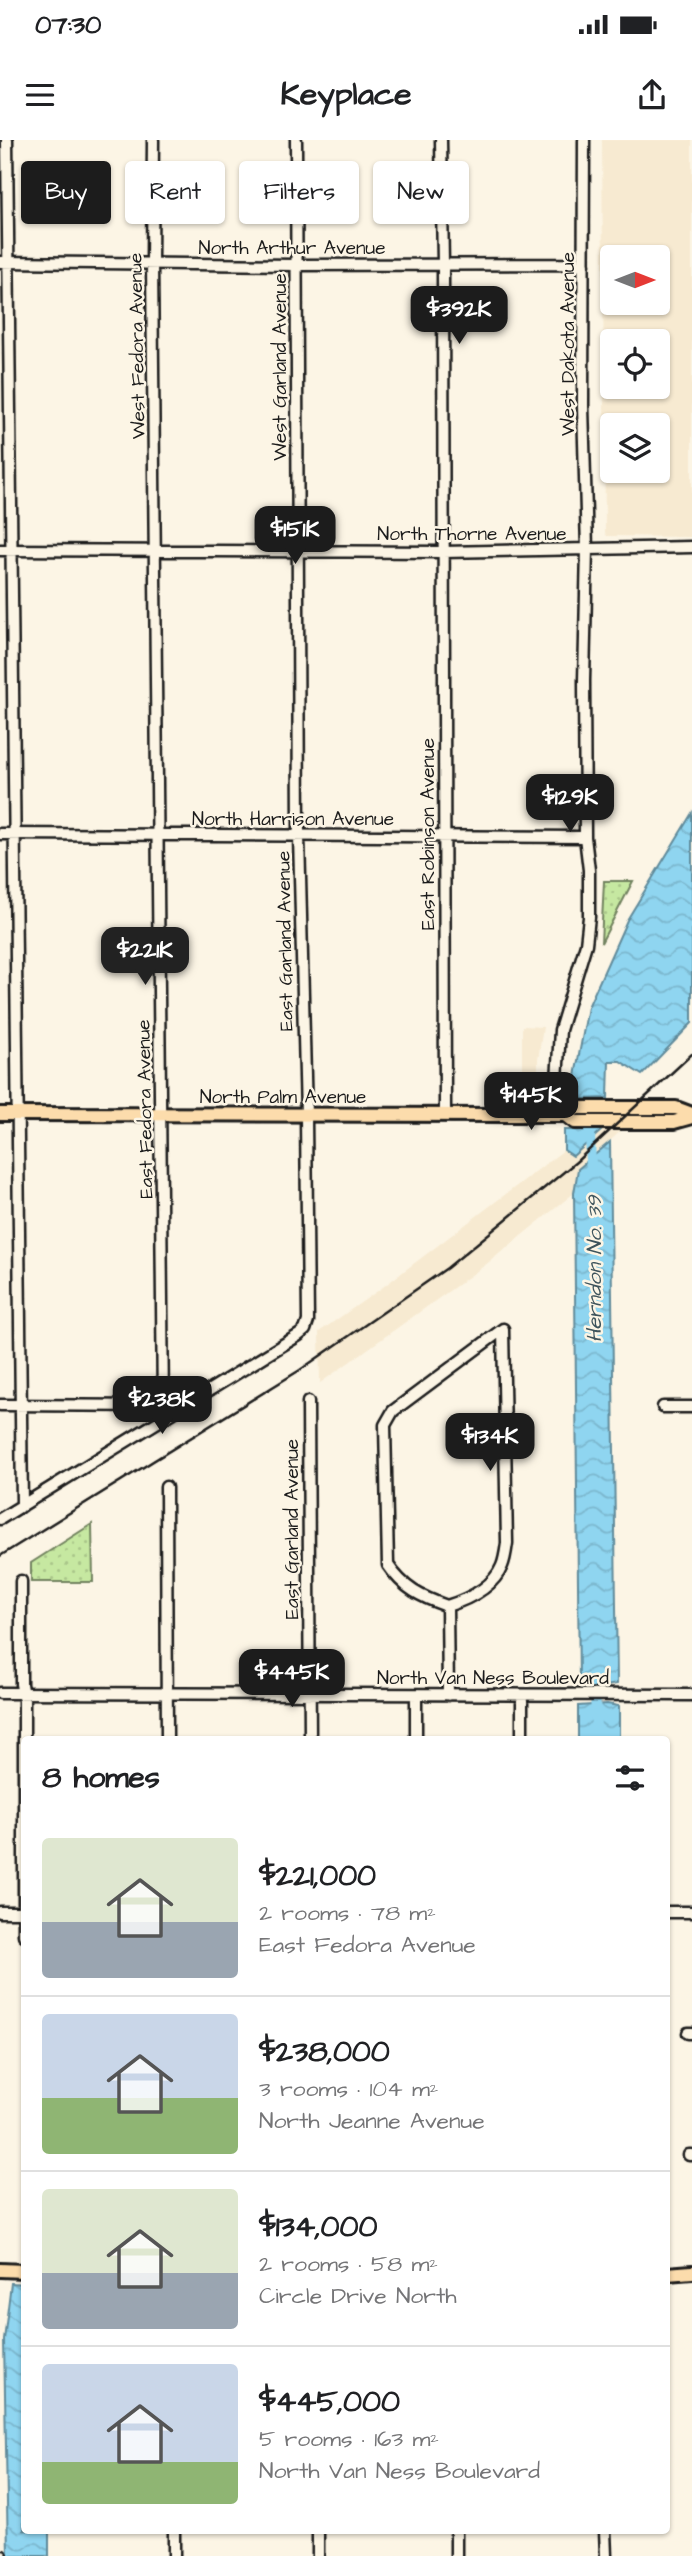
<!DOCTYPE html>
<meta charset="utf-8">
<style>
:root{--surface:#fff;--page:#f6f6f6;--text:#202124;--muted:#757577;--line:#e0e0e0;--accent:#1c1c1c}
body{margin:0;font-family:"Architects Daughter",sans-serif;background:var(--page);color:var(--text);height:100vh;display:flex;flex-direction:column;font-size:26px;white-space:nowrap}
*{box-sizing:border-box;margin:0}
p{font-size:23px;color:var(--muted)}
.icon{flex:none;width:38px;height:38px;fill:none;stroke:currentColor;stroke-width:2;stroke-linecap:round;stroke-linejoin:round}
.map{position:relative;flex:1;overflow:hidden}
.drawer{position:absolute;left:21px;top:1596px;width:649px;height:798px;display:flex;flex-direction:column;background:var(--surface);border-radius:7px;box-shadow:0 2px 5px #0004}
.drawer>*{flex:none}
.banner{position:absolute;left:21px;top:21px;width:651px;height:63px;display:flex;gap:14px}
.needle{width:46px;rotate:90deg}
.tools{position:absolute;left:600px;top:105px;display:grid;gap:14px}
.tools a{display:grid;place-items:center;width:70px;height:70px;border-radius:7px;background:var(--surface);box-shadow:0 2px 5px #0004;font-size:35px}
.price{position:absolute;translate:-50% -60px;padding:0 16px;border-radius:14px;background:var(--accent);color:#fff;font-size:23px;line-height:46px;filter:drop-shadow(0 2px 4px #0008)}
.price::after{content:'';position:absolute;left:50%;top:42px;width:21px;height:16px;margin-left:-10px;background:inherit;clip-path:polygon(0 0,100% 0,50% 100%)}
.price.selected{background:#222;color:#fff}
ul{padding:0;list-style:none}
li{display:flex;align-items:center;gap:21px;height:175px;padding:0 21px}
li+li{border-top:2px solid var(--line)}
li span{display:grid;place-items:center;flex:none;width:196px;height:140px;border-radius:7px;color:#555}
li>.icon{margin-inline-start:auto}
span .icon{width:84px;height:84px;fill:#fffc;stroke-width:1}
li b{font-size:30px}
h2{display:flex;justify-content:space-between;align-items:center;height:84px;padding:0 21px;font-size:30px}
.pill{padding:0 24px;border-radius:7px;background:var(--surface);box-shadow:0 2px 5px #0004;font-size:24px;line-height:63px}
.pill.selected{background:var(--accent);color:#fff}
.status{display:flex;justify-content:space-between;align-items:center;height:49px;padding:0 35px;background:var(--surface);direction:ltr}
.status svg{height:19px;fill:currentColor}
header{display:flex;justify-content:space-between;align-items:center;height:91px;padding:0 21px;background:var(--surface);font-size:32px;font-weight:700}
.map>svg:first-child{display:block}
.built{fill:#f7ead1;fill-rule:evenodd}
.grass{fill:url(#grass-dots);stroke:#71825e;stroke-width:2}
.water{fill:url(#water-waves);stroke:#618b9b;stroke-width:2}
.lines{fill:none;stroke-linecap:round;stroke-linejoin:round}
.canal{stroke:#8fd5f0;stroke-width:10}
.minor-casing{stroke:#1c1c1c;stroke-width:15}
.major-casing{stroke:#1c1c1c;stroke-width:18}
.minor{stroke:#fcf5e5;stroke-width:10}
.major{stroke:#fcdcac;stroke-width:12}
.rail{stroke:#1c1c1c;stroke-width:2.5}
.labels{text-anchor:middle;stroke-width:5;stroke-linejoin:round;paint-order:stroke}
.street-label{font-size:19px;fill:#1c1c1c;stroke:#fcf5e5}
.water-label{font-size:21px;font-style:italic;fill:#3e545c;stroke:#fcf5e5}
</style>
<div class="status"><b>07:30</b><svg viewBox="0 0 49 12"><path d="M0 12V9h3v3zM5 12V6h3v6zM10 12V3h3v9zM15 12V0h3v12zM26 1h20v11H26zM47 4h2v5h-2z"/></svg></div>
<header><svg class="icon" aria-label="menu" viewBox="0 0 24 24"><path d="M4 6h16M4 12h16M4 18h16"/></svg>Keyplace<svg class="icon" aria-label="share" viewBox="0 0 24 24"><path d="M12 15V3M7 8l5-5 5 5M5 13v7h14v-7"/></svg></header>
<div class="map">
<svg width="692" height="2416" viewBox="0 0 692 2416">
<defs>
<pattern id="grass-dots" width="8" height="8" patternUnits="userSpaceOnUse" patternTransform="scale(1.75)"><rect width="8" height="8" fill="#c6e8a1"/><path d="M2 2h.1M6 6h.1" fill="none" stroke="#aac68a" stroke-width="1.8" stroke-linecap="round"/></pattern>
<pattern id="water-waves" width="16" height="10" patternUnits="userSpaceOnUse" patternTransform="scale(1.75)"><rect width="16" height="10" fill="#8fd5f0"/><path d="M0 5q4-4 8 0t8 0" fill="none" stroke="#7bb6cd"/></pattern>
</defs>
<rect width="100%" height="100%" fill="#fcf5e5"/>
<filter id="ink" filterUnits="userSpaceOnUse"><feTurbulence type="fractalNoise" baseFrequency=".0143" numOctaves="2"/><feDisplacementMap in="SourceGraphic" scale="14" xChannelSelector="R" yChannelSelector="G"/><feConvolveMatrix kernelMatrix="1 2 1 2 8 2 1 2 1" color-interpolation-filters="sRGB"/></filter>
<g filter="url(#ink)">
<path class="built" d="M602,0H692V397L607,396L605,393ZM612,117H658V163H612ZM612,201H658V247H612ZM658,285V331H612V285Z
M522,886L543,887L538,920V962L522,961Z
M602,990H622L578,1029L574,1053L484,1126L320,1243L319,1192L379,1150L564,1010L573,1016Z"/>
<path class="grass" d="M604,741H633L601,803Z
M92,1384L93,1442H31V1423Z"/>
<path class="water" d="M692,673V883L642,935L620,921H609L608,958L577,959L572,952L588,867L627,780Z
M564,990H602L573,1016L564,1010Z
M610,1002L617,1544L606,1546L579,1544L574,1053L578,1029Z
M607,1564L619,1566V1599H578V1566Z
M11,2143L24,2144V2390L49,2391V2416H8L4,2200Z"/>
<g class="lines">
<path class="canal" d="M590,988L591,1032
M595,1534L596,1600"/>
<defs>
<path id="minor" d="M7,0L22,1366
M153,0L152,123L163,1266L168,1275
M441,0L443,124L445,975
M0,122L296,125L584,124
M0,410L443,412L692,407
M0,694L585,697
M555,975L560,890L586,804L589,777V730L585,697L584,541L587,409L583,266L584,0
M308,1262L310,1600
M0,1265L163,1266
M663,1267H692
M166,1347L167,1600
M0,1379L299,1195L305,1190L308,1181L306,976L299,696L296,0
M21,1441V1544L24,1561V1795
M447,1466C421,1457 404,1449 388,1425L385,1285L393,1271L503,1189
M447,1466C469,1459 493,1448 502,1426C505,1419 506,1410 507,1403L503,1189
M447,1466L448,1555
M0,1553L692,1555
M416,1555V1600
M522,1600V1555
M0,1772H24
M667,1772H692
M688,1893H692
M689,2015H692
M174,2390V2416
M318,2390V2416
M605,2390L606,2416
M0,2416H2
M456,2416V2390"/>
<path id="major" d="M0,974L566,975L575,982H674L692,977
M566,975L577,968H676L692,974
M0,2130L24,2131
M667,2134L692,2132"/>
</defs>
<use href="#minor" class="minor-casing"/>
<use href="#major" class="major-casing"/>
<use href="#minor" class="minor"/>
<use href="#major" class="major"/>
<path class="rail" d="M0,1416L300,1230L447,1128L576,1022L692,914"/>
</g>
</g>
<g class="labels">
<g class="street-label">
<text x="292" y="114">North Arthur Avenue</text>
<text transform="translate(567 204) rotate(-90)" y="7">West Dakota Avenue</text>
<text transform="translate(136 206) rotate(-91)" y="7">West Fedora Avenue</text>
<text transform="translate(279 227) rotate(-90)" y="7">West Garland Avenue</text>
<text x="472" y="400">North Thorne Avenue</text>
<text x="293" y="685">North Harrison Avenue</text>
<text transform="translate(427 694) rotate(-90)" y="7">East Robinson Avenue</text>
<text transform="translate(284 801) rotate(-91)" y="7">East Garland Avenue</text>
<text x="283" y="963">North Palm Avenue</text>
<text transform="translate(144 969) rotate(-91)" y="7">East Fedora Avenue</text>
<text transform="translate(291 1389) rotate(-90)" y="7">East Garland Avenue</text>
<text x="493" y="1544">North Van Ness Boulevard</text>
</g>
<g class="water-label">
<text transform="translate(594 1129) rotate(-90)" y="7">Herndon No. 39</text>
</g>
</g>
</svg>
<div class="tools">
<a><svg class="needle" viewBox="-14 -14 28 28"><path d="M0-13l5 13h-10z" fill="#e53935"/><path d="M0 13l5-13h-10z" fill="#757577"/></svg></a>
<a><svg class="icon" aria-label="locate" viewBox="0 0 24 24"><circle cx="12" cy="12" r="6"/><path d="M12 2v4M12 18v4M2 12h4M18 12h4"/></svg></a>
<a><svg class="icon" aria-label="layers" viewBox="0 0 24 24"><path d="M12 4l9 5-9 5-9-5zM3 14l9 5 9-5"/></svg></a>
</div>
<b class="price" style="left:459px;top:206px">$392K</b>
<b class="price" style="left:295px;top:426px">$151K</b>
<b class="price" style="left:570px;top:694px">$129K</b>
<b class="price selected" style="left:145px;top:847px">$221K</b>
<b class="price" style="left:531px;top:992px">$145K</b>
<b class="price" style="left:162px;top:1296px">$238K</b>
<b class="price" style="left:490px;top:1333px">$134K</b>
<b class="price" style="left:292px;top:1569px">$445K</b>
<div class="banner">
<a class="pill selected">Buy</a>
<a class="pill">Rent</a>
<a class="pill">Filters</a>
<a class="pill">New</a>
</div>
<section class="drawer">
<h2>8 homes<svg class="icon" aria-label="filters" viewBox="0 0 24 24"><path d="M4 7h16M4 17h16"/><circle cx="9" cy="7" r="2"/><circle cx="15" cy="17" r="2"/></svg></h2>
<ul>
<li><span style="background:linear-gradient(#dfe7d0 60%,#9aa5b1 0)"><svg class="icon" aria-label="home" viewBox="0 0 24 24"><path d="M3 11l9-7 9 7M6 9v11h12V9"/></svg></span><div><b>$221,000</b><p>2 rooms · 78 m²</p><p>East Fedora Avenue</p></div></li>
<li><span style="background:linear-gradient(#c9d6e8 60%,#8fb573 0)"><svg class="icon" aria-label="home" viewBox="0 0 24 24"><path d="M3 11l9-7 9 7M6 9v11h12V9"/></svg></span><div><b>$238,000</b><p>3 rooms · 104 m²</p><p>North Jeanne Avenue</p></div></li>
<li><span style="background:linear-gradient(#dfe7d0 60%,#9aa5b1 0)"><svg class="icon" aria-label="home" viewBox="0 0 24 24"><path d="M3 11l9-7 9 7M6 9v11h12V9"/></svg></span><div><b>$134,000</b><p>2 rooms · 58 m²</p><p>Circle Drive North</p></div></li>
<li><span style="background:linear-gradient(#c9d6e8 70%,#8fb573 0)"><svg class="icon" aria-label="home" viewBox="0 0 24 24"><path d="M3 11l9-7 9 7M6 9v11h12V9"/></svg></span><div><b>$445,000</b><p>5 rooms · 163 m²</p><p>North Van Ness Boulevard</p></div></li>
</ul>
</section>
</div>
